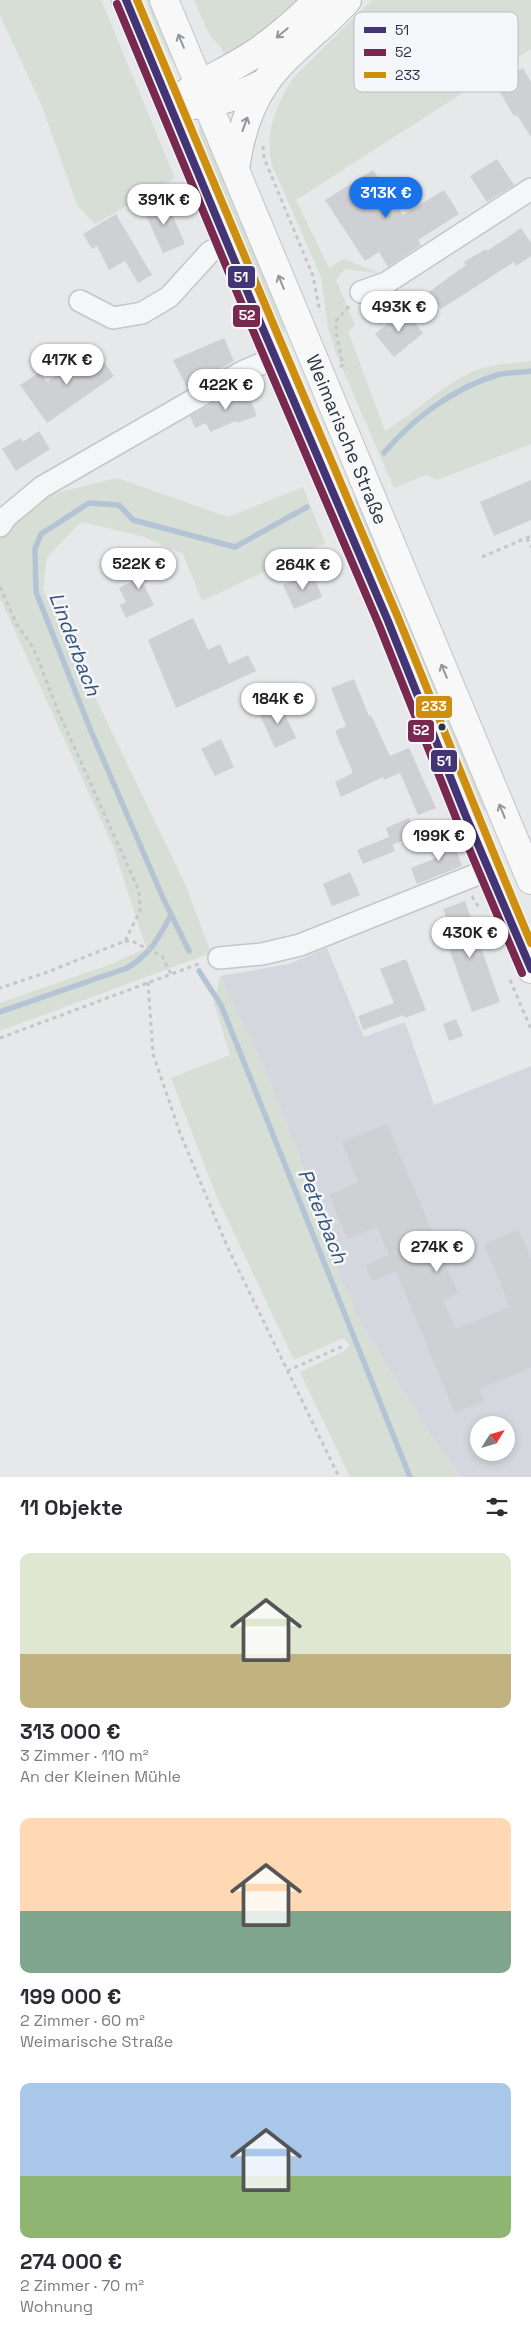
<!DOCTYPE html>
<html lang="de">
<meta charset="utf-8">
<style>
:root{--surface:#fff;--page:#f2f2f3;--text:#2b2b33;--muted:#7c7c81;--accent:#1a73e8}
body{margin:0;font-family:"Space Grotesk",sans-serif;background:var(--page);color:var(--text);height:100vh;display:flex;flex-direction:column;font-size:19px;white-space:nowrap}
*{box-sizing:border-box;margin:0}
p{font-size:16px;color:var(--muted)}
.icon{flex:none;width:28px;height:28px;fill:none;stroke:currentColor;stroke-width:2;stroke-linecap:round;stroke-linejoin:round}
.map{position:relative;height:1477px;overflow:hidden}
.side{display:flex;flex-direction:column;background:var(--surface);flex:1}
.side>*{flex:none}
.needle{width:32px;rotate:53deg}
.controls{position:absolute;left:470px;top:1416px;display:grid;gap:10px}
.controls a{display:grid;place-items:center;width:45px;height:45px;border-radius:50%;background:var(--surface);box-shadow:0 2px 8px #0003;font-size:25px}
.price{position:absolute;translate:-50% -42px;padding:0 11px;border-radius:18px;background:#fff;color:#222;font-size:16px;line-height:32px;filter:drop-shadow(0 1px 2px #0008)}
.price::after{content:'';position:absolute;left:50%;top:30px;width:15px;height:11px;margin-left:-8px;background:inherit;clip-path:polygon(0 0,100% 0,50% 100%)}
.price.current{background:var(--accent);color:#fff}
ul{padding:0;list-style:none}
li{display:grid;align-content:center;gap:10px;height:265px;padding:0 20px}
li span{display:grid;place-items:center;height:155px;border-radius:10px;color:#555}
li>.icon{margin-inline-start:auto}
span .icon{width:90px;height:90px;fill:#fffc;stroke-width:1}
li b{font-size:21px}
h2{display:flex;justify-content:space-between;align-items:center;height:60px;padding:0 20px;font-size:21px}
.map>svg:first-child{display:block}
.built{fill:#d4d7dd;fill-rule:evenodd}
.green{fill:#d6ded6}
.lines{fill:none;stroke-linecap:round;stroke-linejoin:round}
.stream{stroke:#b4c4d5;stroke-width:5.5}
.building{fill:#ced0d3}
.minor-casing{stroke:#c4c6c8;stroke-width:24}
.major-casing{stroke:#c2c5c8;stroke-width:30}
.highway-casing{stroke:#b8bbbf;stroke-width:30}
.path{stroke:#c5c6ca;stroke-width:3;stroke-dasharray:4 4;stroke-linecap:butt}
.minor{stroke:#f5f6f7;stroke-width:21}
.major{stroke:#f8f8f8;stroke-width:28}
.highway{stroke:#f8f8f8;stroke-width:28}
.bus-1-casing{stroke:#f4f6f9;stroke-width:11}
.bus-2-casing{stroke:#f4f6f9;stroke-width:11}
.bus-3-casing{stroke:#f4f6f9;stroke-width:11}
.bus-1{stroke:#423475;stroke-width:8}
.bus-2{stroke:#79294f;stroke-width:8}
.bus-3{stroke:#ce8f0e;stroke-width:8}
.oneway{stroke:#92969e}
.bus-dot{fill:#2b3445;stroke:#f4f6f9;stroke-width:2}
.labels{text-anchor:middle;stroke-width:5;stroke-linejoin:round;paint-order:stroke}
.street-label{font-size:19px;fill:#2b3445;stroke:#f4f6f9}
.water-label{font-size:20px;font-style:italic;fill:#34527a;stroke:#f4f6f9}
.key{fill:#f4f6f9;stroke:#b8bcc3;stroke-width:1}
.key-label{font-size:14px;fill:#2b3445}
.line-badge{stroke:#f4f6f9;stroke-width:2}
.badge-label{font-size:14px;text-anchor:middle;font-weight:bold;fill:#fff}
</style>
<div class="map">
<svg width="531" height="1477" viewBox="0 0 531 1477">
<rect width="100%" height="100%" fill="#e6e8ea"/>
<path class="built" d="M327,948L364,1037L405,1022L434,1105L531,1066V1477H461L435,1441L361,1323L326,1244L299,1154L258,1053L220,976L289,964ZM479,1425H506V1452H479Z"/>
<path class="green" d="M0,0H101L175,178L95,224L77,205L42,106L0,15Z
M146,0H153L184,75C164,57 156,24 146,0Z
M194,0H303L287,15L225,58L221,47L210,36Z
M372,0H531V49L296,200L329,268L344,259L381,274L345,269L336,280L355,325L348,331L385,431C415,413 441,386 474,371C492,364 512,363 531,361V444L437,480L426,475L394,488L337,356L328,328L321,277L272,165C264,134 277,102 294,77Z
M200,114L285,316V328L282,340L202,150L199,131Z
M117,478L228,517L303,487L325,543L202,601L183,554L141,536L81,522L47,557L43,589L186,886L211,953L0,1031V1003L114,963L146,948L113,846L0,598V537L48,495Z
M360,497L490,808L483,811L420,656L387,593L346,503Z
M220,976L258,1053L299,1154L326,1244L361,1323L435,1441L461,1477H350L300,1372L343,1352L350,1345L343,1338L294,1360L216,1195L171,1078L230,1055L214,1003Z"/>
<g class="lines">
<path class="stream" d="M384,453C412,419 454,388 497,375C507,372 520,373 531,371
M189,951L163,898L91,731L36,592L35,549L41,534L89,503L119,505L133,520L235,547L307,507
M199,971L221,1005L410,1477
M0,1012L127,968C151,954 158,938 171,915"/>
</g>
<path class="building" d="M523,68L531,82V137L517,115L514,116L495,84Z
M497,159L514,185L487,202L470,176Z
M373,170L403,215L444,190L459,214L418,240L421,245L388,267L379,252L365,261L325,200Z
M165,198L185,244L163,253L143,208Z
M116,214L152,275L138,283L125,261L109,270L97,246L92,249L83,234Z
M521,228L531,243V256L516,266L514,262L441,309L429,292L466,265L464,262L486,249L487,251Z
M404,310L423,333L394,357L375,334Z
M224,338L234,361L187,387L173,360Z
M95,349L114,376L47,423L20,385L40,372L47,382Z
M245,386L257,416L237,423L236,421L210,432L206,423L195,428L190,416Z
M39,431L50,449L16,471L2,449L21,438L23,442Z
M531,480V520L494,536L480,502Z
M156,560L162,574L143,583L154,605L126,618L120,605L126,602L119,588L138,578L134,570Z
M312,572L322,597L294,609L283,585Z
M193,618L208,650L220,644L229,664L248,655L256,671L176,708L148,640Z
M354,679L369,716L371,715L390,756L409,748L436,808L418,815L400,773L384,780L383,777L341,797L335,782L353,773L335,731L346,726L331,688Z
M280,703L296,738L275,748L259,713Z
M221,739L234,767L215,776L201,749Z
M409,818L416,835L392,845L386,828Z
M451,836L462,866L417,884L411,868L441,856L436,842Z
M389,837L395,851L363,864L357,850Z
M350,872L360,895L332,906L323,884Z
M465,901L500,1002L472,1012L450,951L457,948L443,909Z
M406,959L426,1010L405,1018L404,1015L363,1030L358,1016L394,1003L380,969Z
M456,1019L463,1036L449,1041L443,1024Z
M387,1124L458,1293L443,1300L455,1329L510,1307L484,1244L519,1230L531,1259V1368L479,1389L485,1401L455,1413L396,1271L372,1281L365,1265L389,1255L377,1227L347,1239L329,1195L358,1182L342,1142Z"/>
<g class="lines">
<defs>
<path id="minor" d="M361,292L386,283L531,189
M80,301L113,318L142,313L169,297L210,252L227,243
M0,526L6,517L42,487L242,372L275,358
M219,958L262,954L300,945L488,870"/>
<g id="major">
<path d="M126,0L260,322L388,621L465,814L531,969"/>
<path id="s1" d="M164,0L531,880"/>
</g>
<path id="highway" d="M170,106C194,84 219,76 246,59C273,43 296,22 318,0
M170,106C205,107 235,99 266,82
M235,170C239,139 247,109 265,83C287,51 322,29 347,0"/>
</defs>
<use href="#minor" class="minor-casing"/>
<use href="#major" class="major-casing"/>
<use href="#highway" class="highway-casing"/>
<path class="path" d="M263,146L264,158L313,276L320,312
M340,367L343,365L336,332V321L349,306
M527,538L531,547
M482,557L531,536
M0,587L17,625L33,647L58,711L139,891L140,911L125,941L45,973L0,988
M472,896L479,908
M125,941H132L162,956L171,974
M510,980L531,1029
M148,982L153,1054L180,1133L227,1246L339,1477
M0,1038L201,963
M287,1371L343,1346"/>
<use href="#minor" class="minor"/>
<use href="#major" class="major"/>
<use href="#highway" class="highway"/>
<defs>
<path id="bus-1" d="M126,0L260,322L388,621L465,814L531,969"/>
<path id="bus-2" d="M117,4L251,326L379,625L456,818L522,973"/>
<path id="bus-3" d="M137,0C222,206 310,410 397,615C442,724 485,835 531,943"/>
</defs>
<use href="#bus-1" class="bus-1-casing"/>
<use href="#bus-2" class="bus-2-casing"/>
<use href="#bus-3" class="bus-3-casing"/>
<use href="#bus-1" class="bus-1"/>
<use href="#bus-2" class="bus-2"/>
<use href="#bus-3" class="bus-3"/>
</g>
<defs><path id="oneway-shaft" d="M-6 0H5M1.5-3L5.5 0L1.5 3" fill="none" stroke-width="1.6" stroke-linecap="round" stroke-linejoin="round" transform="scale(1.25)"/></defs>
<g class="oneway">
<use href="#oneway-shaft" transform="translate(282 33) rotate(140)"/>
<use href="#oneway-shaft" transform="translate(181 41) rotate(-113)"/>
<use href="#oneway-shaft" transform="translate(245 124) rotate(-70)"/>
<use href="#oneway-shaft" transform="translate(281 282) rotate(-112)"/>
<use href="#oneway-shaft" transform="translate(444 671) rotate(-113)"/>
<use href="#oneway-shaft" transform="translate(502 811) rotate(-112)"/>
</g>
<circle class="bus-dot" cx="442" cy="727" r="4.5"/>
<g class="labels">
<g class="street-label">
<text dy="7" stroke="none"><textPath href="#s1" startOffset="476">Weimarische Straße</textPath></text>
</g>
<g class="water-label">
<text transform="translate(75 644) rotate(69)" y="7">Linderbach</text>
<text transform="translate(323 1216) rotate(68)" y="7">Peterbach</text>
</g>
</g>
<rect x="354" y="12" width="164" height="80" rx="8" class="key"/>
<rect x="364" y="27" width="22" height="6" fill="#423475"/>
<rect x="364" y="49" width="22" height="7" fill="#79294f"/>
<rect x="364" y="72" width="22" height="6" fill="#ce8f0e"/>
<g class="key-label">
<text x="395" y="35">51</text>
<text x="395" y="57">52</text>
<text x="395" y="80">233</text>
</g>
<g class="line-badge">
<rect x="227" y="265" width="29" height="24" rx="5" fill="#423475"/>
<rect x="232" y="304" width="29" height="24" rx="5" fill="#79294f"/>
<rect x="415" y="695" width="38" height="24" rx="5" fill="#ce8f0e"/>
<rect x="407" y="719" width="28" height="24" rx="5" fill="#79294f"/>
<rect x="430" y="749" width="28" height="24" rx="5" fill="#423475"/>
</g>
<g class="badge-label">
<text x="241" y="282">51</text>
<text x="247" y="320">52</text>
<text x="434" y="711">233</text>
<text x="421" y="735">52</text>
<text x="444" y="766">51</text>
</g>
</svg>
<div class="controls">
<a><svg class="needle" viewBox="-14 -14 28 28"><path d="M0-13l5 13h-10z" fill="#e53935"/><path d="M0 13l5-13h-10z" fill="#7c7c81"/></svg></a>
</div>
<b class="price current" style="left:386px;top:219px">313K €</b>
<b class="price" style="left:164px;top:226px">391K €</b>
<b class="price" style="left:399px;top:333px">493K €</b>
<b class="price" style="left:67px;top:386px">417K €</b>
<b class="price" style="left:226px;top:411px">422K €</b>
<b class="price" style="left:139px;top:590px">522K €</b>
<b class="price" style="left:303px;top:591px">264K €</b>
<b class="price" style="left:278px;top:725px">184K €</b>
<b class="price" style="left:439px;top:862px">199K €</b>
<b class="price" style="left:470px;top:959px">430K €</b>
<b class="price" style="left:437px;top:1273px">274K €</b>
</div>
<section class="side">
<h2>11 Objekte<svg class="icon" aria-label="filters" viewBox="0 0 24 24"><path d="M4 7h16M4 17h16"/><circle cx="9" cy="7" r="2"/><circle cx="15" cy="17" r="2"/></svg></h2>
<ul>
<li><span style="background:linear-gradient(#dfe7d0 65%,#c2b280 0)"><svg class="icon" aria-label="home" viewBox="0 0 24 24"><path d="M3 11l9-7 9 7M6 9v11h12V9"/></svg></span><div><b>313 000 €</b><p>3 Zimmer · 110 m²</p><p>An der Kleinen Mühle</p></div></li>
<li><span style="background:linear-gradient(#ffd9b3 60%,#7fa58c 0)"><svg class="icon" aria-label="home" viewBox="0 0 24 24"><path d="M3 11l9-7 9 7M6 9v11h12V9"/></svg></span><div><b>199 000 €</b><p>2 Zimmer · 60 m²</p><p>Weimarische Straße</p></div></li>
<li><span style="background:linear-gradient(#a9c7e8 60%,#8fb573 0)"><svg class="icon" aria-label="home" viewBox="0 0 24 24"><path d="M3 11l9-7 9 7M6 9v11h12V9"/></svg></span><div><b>274 000 €</b><p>2 Zimmer · 70 m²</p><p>Wohnung</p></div></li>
</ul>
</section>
